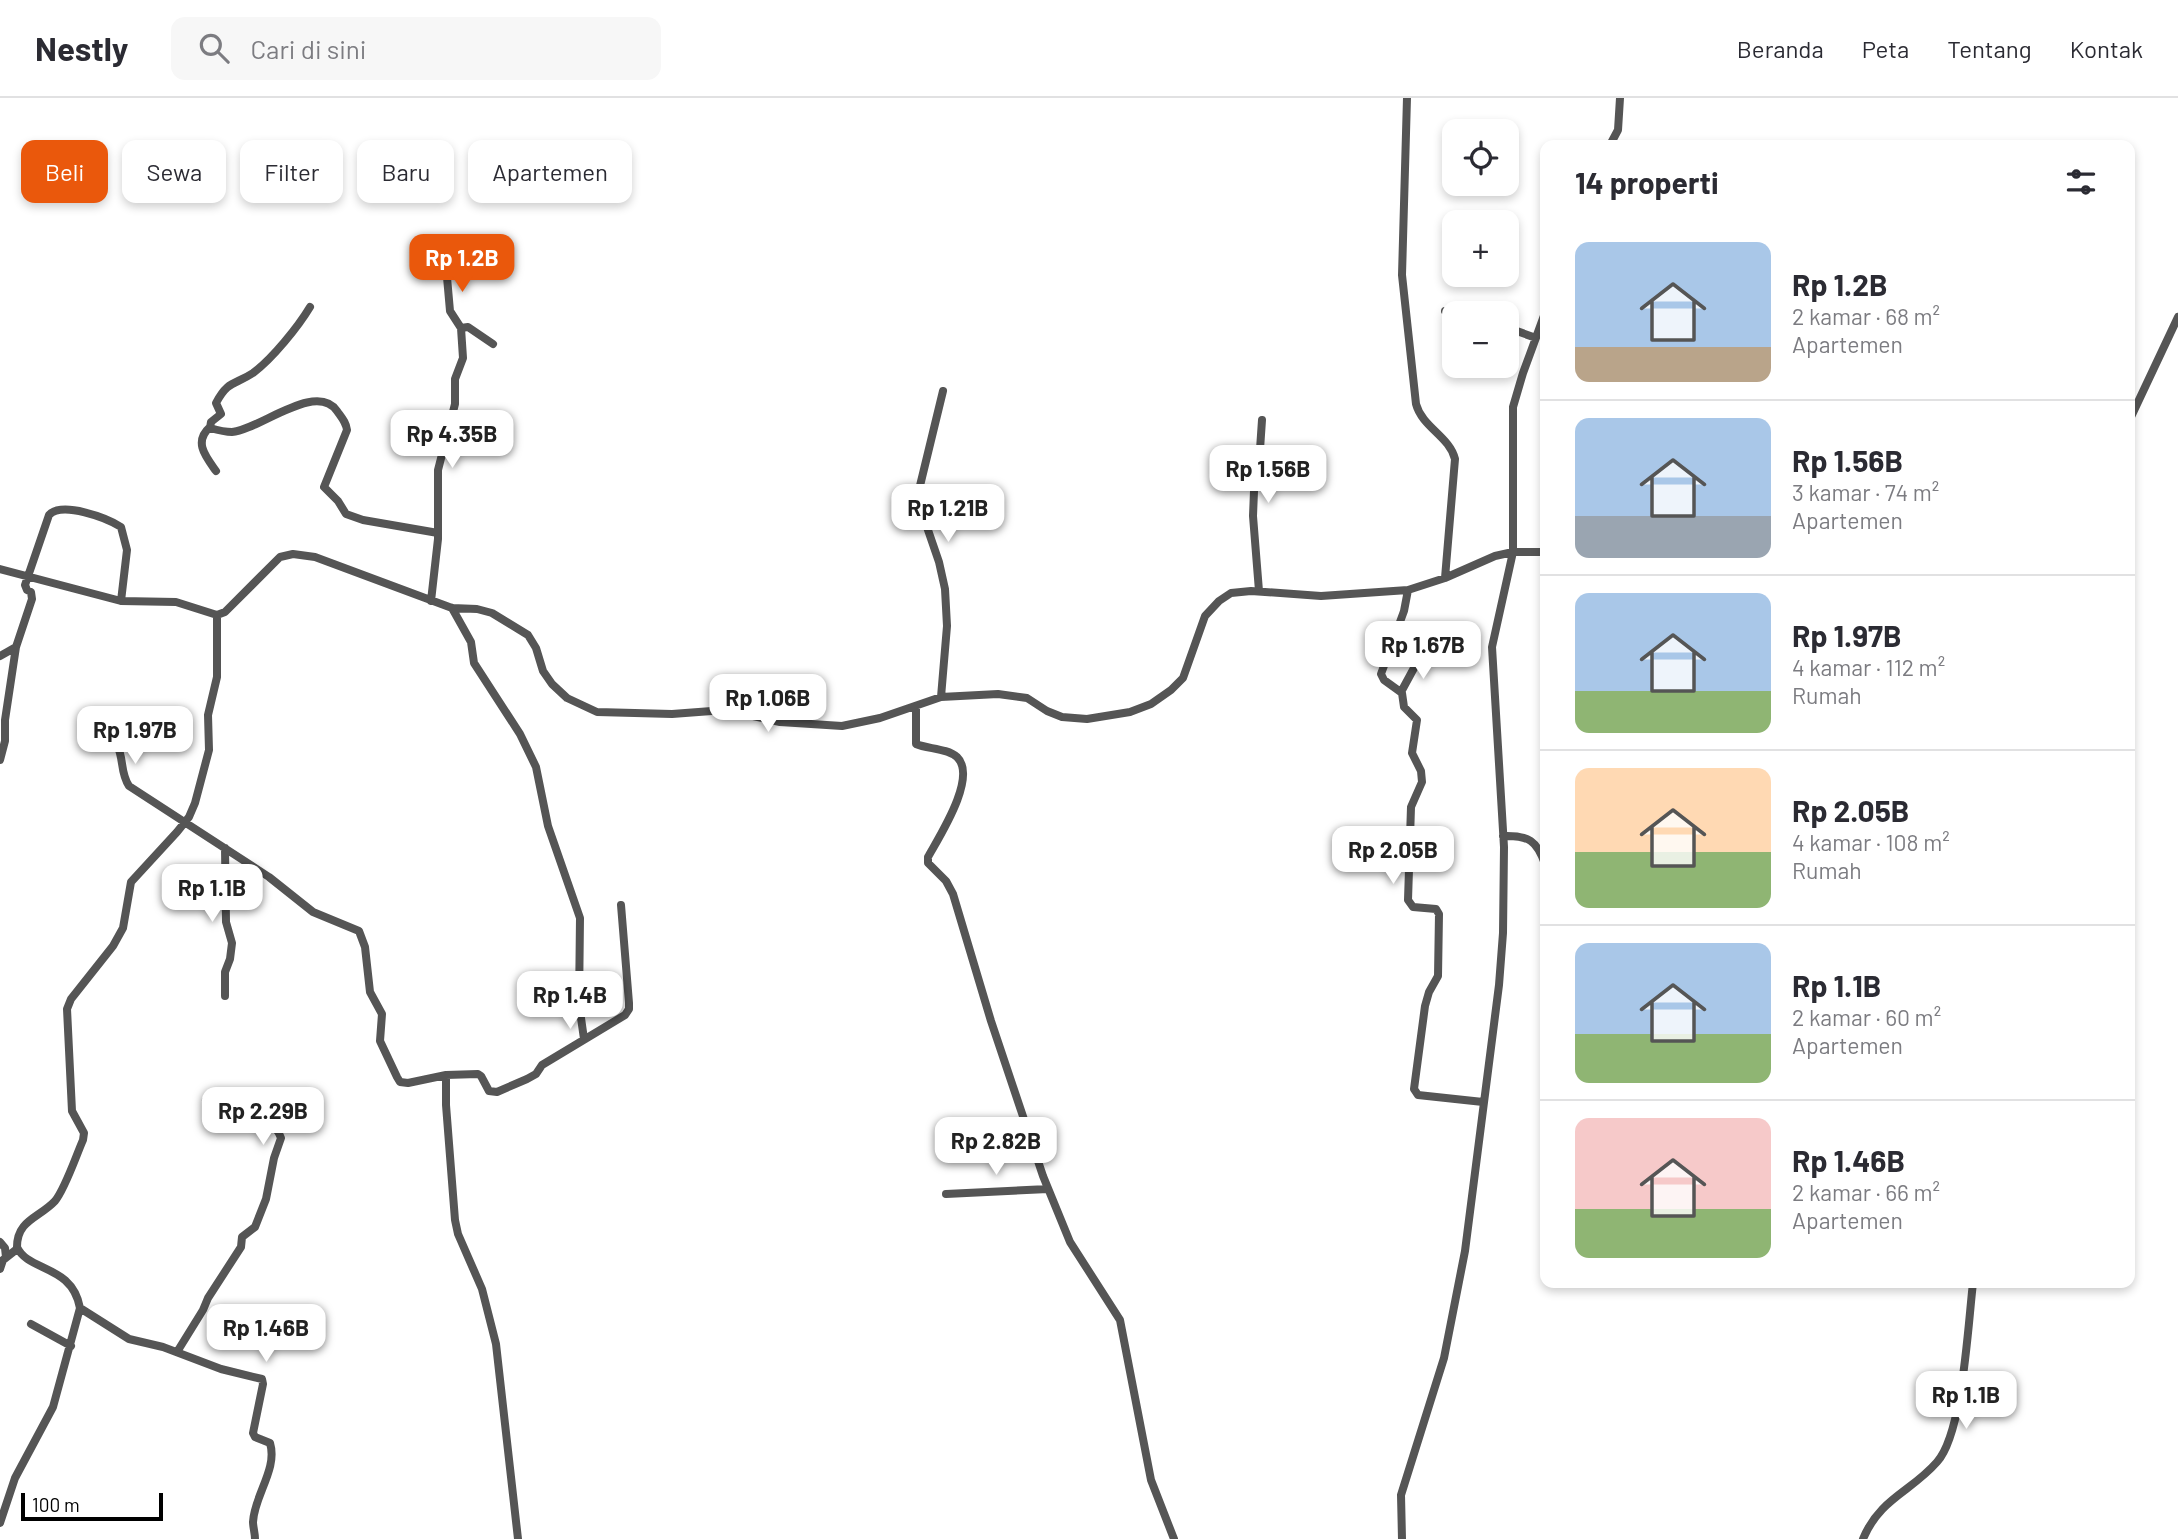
<!DOCTYPE html>
<html lang="id">
<meta charset="utf-8">
<style>
:root{--surface:#fff;--page:#f7f7f7;--text:#2b2b33;--muted:#7c7c81;--line:#e1e1e2;--accent:#ea580c}
body{margin:0;font-family:Barlow,sans-serif;background:var(--page);color:var(--text);height:100vh;display:flex;flex-direction:column;font-size:26px;white-space:nowrap}
*{box-sizing:border-box;margin:0}
p{font-size:23px;color:var(--muted)}
.icon{flex:none;width:38px;height:38px;fill:none;stroke:currentColor;stroke-width:2;stroke-linecap:round;stroke-linejoin:round}
.map{position:relative;flex:1;overflow:hidden}
.side{position:absolute;left:1540px;top:42px;width:595px;height:1148px;display:flex;flex-direction:column;background:var(--surface);border-radius:14px;box-shadow:0 4px 10px #0003}
.side>*{flex:none}
.top-card{position:absolute;left:21px;top:42px;width:665px;height:63px;display:flex;gap:14px}
.buttons{position:absolute;left:1442px;top:21px;display:grid;gap:14px}
.buttons a{display:grid;place-items:center;width:77px;height:77px;border-radius:14px;background:var(--surface);box-shadow:0 4px 10px #0003;font-size:35px}
.scale{position:absolute;left:21px;bottom:18px;width:142px;box-sizing:border-box;padding-left:7px;border:4px solid #000;border-top:0;font-size:19px;line-height:24px;white-space:nowrap;color:#000;-webkit-text-stroke:5px #fff;paint-order:stroke}
.price{position:absolute;translate:-50% -60px;padding:0 16px;border-radius:14px;background:#fff;color:#222;font-size:23px;line-height:46px;filter:drop-shadow(0 2px 4px #0008)}
.price::after{content:'';position:absolute;left:50%;top:42px;width:21px;height:16px;margin-left:-10px;background:inherit;clip-path:polygon(0 0,100% 0,50% 100%)}
.price.active{background:var(--accent);color:#fff}
ul{padding:0;list-style:none}
li{display:flex;align-items:center;gap:21px;height:175px;padding:0 35px}
li+li{border-top:2px solid var(--line)}
li span{display:grid;place-items:center;flex:none;width:196px;height:140px;border-radius:14px;color:#555}
li>.icon{margin-inline-start:auto}
span .icon{width:84px;height:84px;fill:#fffc;stroke-width:1}
li b{font-size:30px}
h2{display:flex;justify-content:space-between;align-items:center;height:84px;padding:0 35px;font-size:30px}
.pill{padding:0 24px;border-radius:14px;background:var(--surface);box-shadow:0 4px 10px #0003;font-size:24px;line-height:63px}
.pill.active{background:var(--accent);color:#fff}
header{display:flex;align-items:center;gap:42px;box-sizing:border-box;height:98px;padding:0 35px;background:var(--surface);border-bottom:2px solid var(--line)}
header strong{font-size:33px}
nav{display:flex;gap:38px;margin-inline-start:auto;font-size:24px}
.search{width:490px;height:63px;background:var(--page);display:flex;align-items:center;gap:18px;box-sizing:border-box;padding:0 24px;border-radius:14px;color:var(--muted);font-size:26px}
.map>svg:first-child{display:block}
.lines{fill:none;stroke-linecap:round;stroke-linejoin:round}
.street{stroke:#555;stroke-width:8}
</style>
<header>
<strong>Nestly</strong>
<div class="search"><svg class="icon" aria-label="search" viewBox="0 0 24 24"><circle cx="10" cy="10" r="6"/><path d="M15 15l6 6"/></svg>Cari di sini</div>
<nav><a>Beranda</a><a>Peta</a><a>Tentang</a><a>Kontak</a></nav>
</header>
<div class="map">
<svg width="2178" height="1441" viewBox="0 0 2178 1441">
<rect width="100%" height="100%" fill="#fff"/>
<g class="lines">
<path class="street" d="M1407,0L1402,177L1416,306C1422,329 1450,339 1455,361L1445,480
M1610,47L1618,32L1620,0
M446,168L450,213L461,230
M310,209C298,229 272,261 253,275C235,287 228,282 216,305L221,316L211,324L210,330C217,332 225,334 232,334C259,332 316,283 337,313C342,320 346,324 347,332L324,389L338,403L346,416L363,422L438,435
M1445,213L1466,215
M1507,221L1512,224L1514,232L1536,240
M2130,321L2178,219
M210,329C193,344 206,359 216,373
M0,471L121,503L176,504L217,517L225,514L280,459L293,456L315,459L452,510L477,511L492,515L528,537L536,550L543,573L552,586L567,600L597,614L672,616L725,612L780,624L842,628L880,620L941,599L998,596L1027,600L1047,613L1062,619L1087,621L1130,614L1151,606L1171,592L1183,580L1205,518L1219,503L1231,495L1251,493L1321,498L1408,492L1445,480L1495,458L1513,454H1545
M1408,492L1404,513L1381,576L1384,582L1402,595L1404,609L1417,622L1412,655L1421,673L1422,684L1411,709L1408,802L1413,809L1436,811L1439,816L1438,878L1429,894L1425,908L1414,991L1418,997L1483,1004
M1259,493L1253,418L1254,393L1259,366L1262,322
M431,503L438,441V372L455,306V281L463,260L461,230L468,229L493,246
M452,510L471,544L474,565L520,636L536,669L548,728L580,820L579,906L584,941
M0,558L16,549L32,501L31,494L27,492L25,487L49,417C62,403 107,420 121,429L127,452L121,503
M1401,594L1420,559
M941,599L947,528L945,491L939,464L917,400L943,293
M916,608V646C927,651 947,650 957,659C978,679 939,739 928,759V765L946,783L953,796L991,923L1043,1078L1070,1144L1120,1222L1151,1382L1174,1441
M87,642L117,647C124,660 120,675 129,688L269,779L313,814L359,833L365,849L370,894L382,916L380,943L397,979L400,984L408,985L446,977V1007L455,1122L458,1136L482,1191L496,1246L518,1441
M0,662L5,643V622L16,549
M1503,738C1529,737 1537,743 1545,766
M225,898V874L230,861L232,845L226,824L225,750
M446,977L478,976L481,978L489,993L497,994L527,981L536,976L542,967L625,917L629,911V905L621,807
M946,1096L1048,1091
M0,1144L5,1150L6,1159
M0,1171L3,1162L17,1151
M80,1210L129,1241L163,1249L221,1271L262,1281L263,1286L253,1335L255,1339L270,1345C278,1371 254,1398 253,1424C253,1429 255,1435 255,1441
M31,1226L71,1248
M177,1254L203,1212L208,1200L241,1149L242,1139L255,1129L266,1101L274,1060L281,1040C273,1018 252,1019 233,1013C224,1010 215,1006 206,1002
M0,1425L15,1380L53,1309L80,1210C72,1166 28,1174 17,1149C17,1122 39,1120 55,1103C65,1091 76,1058 83,1042L84,1035L72,1013L67,911L71,901L113,848L123,830L131,784L177,734L189,719L195,705L209,652L208,617L217,579V517
M1402,1441L1401,1397L1444,1260L1465,1153L1499,887L1503,835L1504,749L1492,549L1513,454V309L1523,275L1545,215
M1863,1441C1880,1400 1911,1394 1937,1364C1963,1335 1968,1226 1973,1185"/>
</g>
</svg>
<div class="buttons">
<a><svg class="icon" aria-label="locate" viewBox="0 0 24 24"><circle cx="12" cy="12" r="6"/><path d="M12 2v4M12 18v4M2 12h4M18 12h4"/></svg></a>
<a>+</a>
<a>−</a>
</div>
<div class="scale">100 m</div>
<b class="price active" style="left:462px;top:196px">Rp 1.2B</b>
<b class="price" style="left:452px;top:372px">Rp 4.35B</b>
<b class="price" style="left:1268px;top:407px">Rp 1.56B</b>
<b class="price" style="left:948px;top:446px">Rp 1.21B</b>
<b class="price" style="left:1423px;top:583px">Rp 1.67B</b>
<b class="price" style="left:768px;top:636px">Rp 1.06B</b>
<b class="price" style="left:135px;top:668px">Rp 1.97B</b>
<b class="price" style="left:1393px;top:788px">Rp 2.05B</b>
<b class="price" style="left:212px;top:826px">Rp 1.1B</b>
<b class="price" style="left:570px;top:933px">Rp 1.4B</b>
<b class="price" style="left:263px;top:1049px">Rp 2.29B</b>
<b class="price" style="left:996px;top:1079px">Rp 2.82B</b>
<b class="price" style="left:266px;top:1266px">Rp 1.46B</b>
<b class="price" style="left:1966px;top:1333px">Rp 1.1B</b>
<div class="top-card">
<a class="pill active">Beli</a>
<a class="pill">Sewa</a>
<a class="pill">Filter</a>
<a class="pill">Baru</a>
<a class="pill">Apartemen</a>
</div>
<section class="side">
<h2>14 properti<svg class="icon" aria-label="filters" viewBox="0 0 24 24"><path d="M4 7h16M4 17h16"/><circle cx="9" cy="7" r="2"/><circle cx="15" cy="17" r="2"/></svg></h2>
<ul>
<li><span style="background:linear-gradient(#a9c7e8 75%,#b9a48a 0)"><svg class="icon" aria-label="home" viewBox="0 0 24 24"><path d="M3 11l9-7 9 7M6 9v11h12V9"/></svg></span><div><b>Rp 1.2B</b><p>2 kamar · 68 m²</p><p>Apartemen</p></div></li>
<li><span style="background:linear-gradient(#a9c7e8 70%,#9aa5b1 0)"><svg class="icon" aria-label="home" viewBox="0 0 24 24"><path d="M3 11l9-7 9 7M6 9v11h12V9"/></svg></span><div><b>Rp 1.56B</b><p>3 kamar · 74 m²</p><p>Apartemen</p></div></li>
<li><span style="background:linear-gradient(#a9c7e8 70%,#8fb573 0)"><svg class="icon" aria-label="home" viewBox="0 0 24 24"><path d="M3 11l9-7 9 7M6 9v11h12V9"/></svg></span><div><b>Rp 1.97B</b><p>4 kamar · 112 m²</p><p>Rumah</p></div></li>
<li><span style="background:linear-gradient(#ffd9b3 60%,#8fb573 0)"><svg class="icon" aria-label="home" viewBox="0 0 24 24"><path d="M3 11l9-7 9 7M6 9v11h12V9"/></svg></span><div><b>Rp 2.05B</b><p>4 kamar · 108 m²</p><p>Rumah</p></div></li>
<li><span style="background:linear-gradient(#a9c7e8 65%,#8fb573 0)"><svg class="icon" aria-label="home" viewBox="0 0 24 24"><path d="M3 11l9-7 9 7M6 9v11h12V9"/></svg></span><div><b>Rp 1.1B</b><p>2 kamar · 60 m²</p><p>Apartemen</p></div></li>
<li><span style="background:linear-gradient(#f6c9c9 65%,#8fb573 0)"><svg class="icon" aria-label="home" viewBox="0 0 24 24"><path d="M3 11l9-7 9 7M6 9v11h12V9"/></svg></span><div><b>Rp 1.46B</b><p>2 kamar · 66 m²</p><p>Apartemen</p></div></li>
</ul>
</section>
</div>
